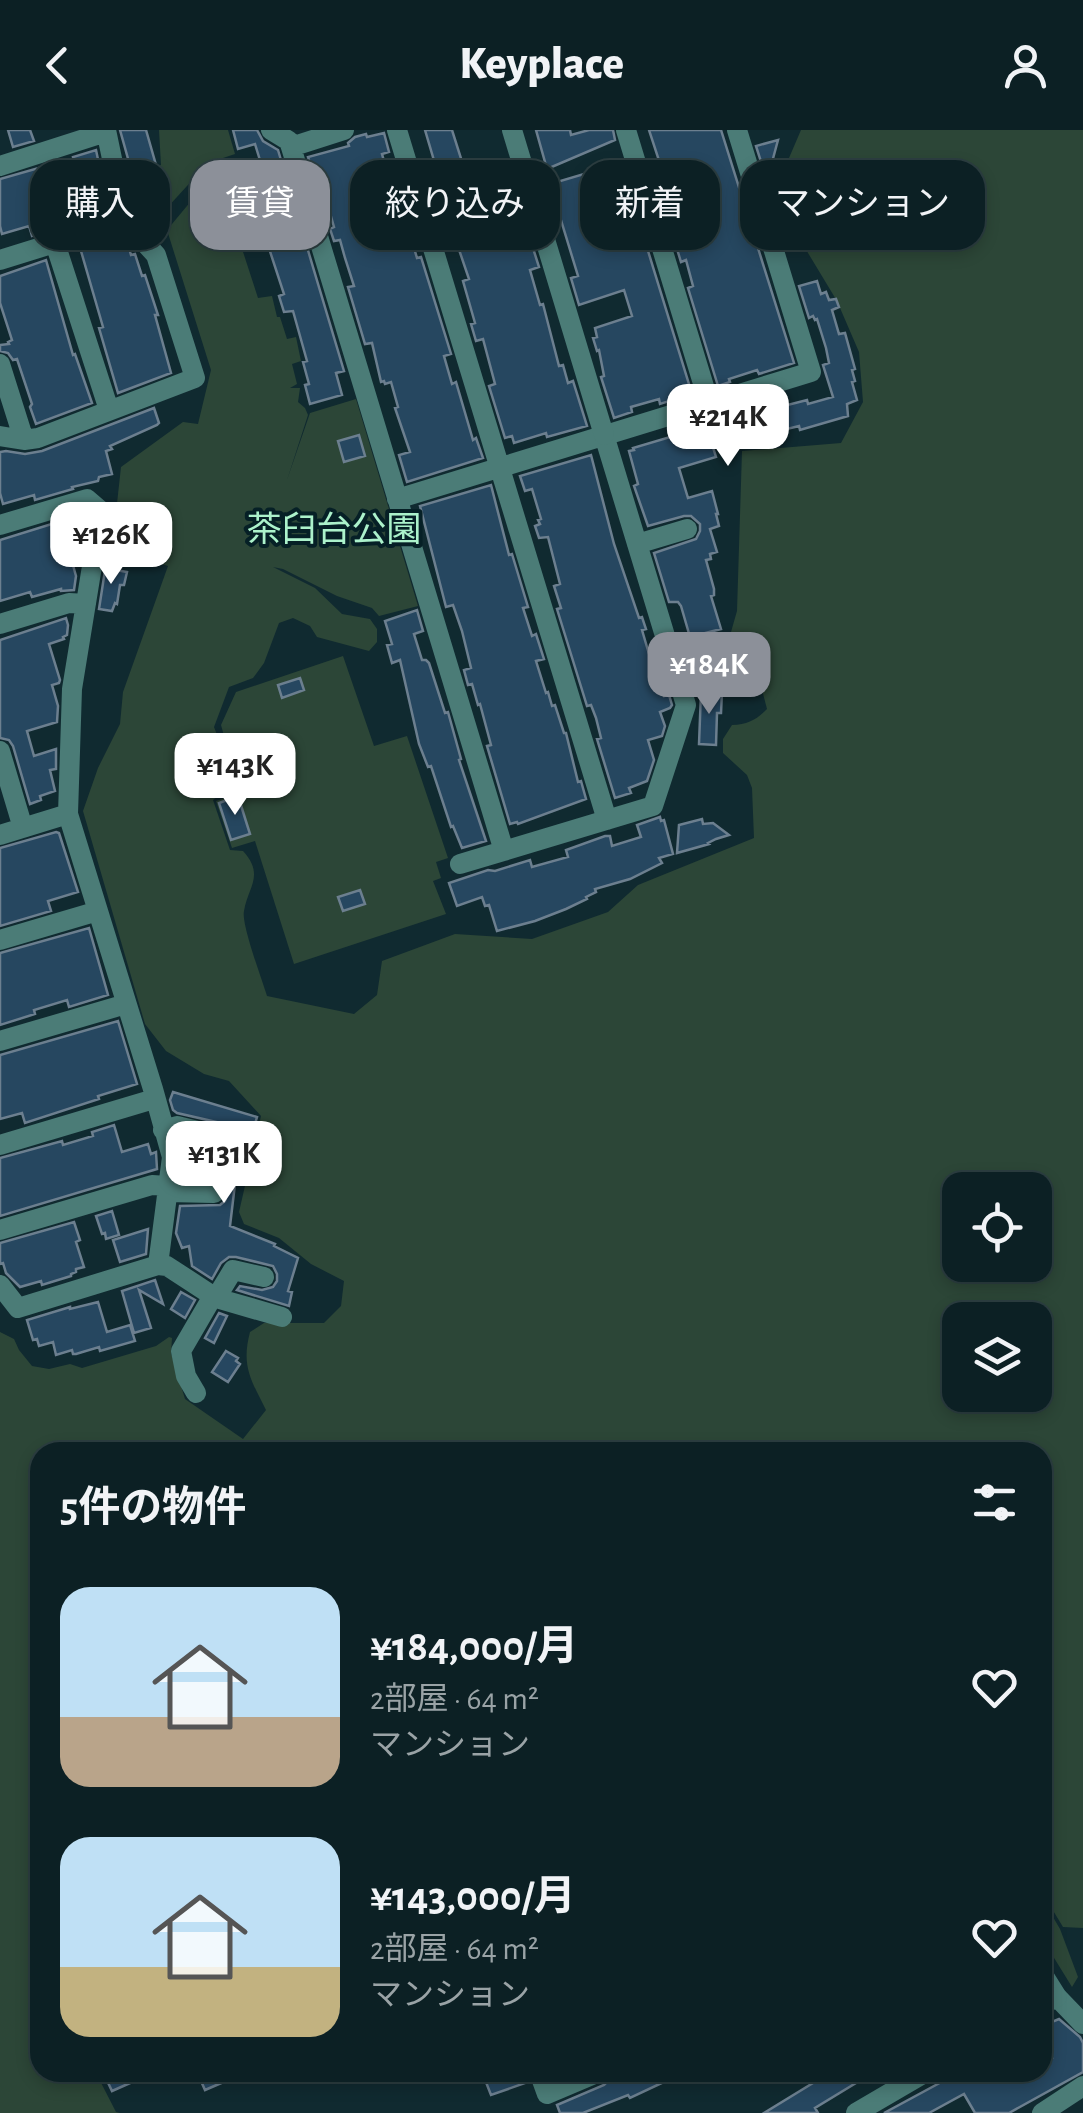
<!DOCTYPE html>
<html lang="ja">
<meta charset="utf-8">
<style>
:root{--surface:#0c2024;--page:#15282c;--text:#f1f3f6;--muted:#9aa3a6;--line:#2c3e41;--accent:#8c9099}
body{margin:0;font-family:"Alegreya Sans","Noto Sans JP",sans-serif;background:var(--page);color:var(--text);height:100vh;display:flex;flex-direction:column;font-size:38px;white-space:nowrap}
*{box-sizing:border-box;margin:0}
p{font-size:32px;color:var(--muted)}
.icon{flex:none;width:55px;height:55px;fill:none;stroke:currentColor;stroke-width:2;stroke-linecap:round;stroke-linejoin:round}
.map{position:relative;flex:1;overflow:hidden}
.side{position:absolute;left:30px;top:1312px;width:1022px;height:640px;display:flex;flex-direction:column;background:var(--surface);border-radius:30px;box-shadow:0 5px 15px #0003,0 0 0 2px var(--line)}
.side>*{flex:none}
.top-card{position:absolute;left:30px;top:30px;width:1025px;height:90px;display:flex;gap:20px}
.fabs{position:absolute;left:942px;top:1042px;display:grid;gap:20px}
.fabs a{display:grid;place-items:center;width:110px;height:110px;border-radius:20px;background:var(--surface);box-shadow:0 5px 15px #0003,0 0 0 2px var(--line);font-size:50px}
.price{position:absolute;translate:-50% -85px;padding:0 22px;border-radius:20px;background:#fff;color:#222;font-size:32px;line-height:65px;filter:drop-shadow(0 2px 5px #0008)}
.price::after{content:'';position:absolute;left:50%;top:60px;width:30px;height:22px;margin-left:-15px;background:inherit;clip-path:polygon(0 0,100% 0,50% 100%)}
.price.selected{background:var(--accent);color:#fff}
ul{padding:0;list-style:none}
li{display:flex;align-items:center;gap:30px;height:250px;padding:0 30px}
li span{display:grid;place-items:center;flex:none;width:280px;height:200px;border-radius:30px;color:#555}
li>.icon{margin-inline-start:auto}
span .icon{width:120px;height:120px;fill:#fffc;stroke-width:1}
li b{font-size:42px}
h2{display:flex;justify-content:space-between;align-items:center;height:120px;padding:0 30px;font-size:42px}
.pill{padding:0 35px;border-radius:30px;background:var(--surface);box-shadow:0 5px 15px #0003,0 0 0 2px var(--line);font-size:35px;line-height:90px}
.pill.selected{background:var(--accent);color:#fff}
header{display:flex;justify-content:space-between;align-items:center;height:130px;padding:0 30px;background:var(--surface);font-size:45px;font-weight:800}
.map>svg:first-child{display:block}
.green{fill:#2c4637;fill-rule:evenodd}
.building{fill:#264760;stroke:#6c7f8f;stroke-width:2.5}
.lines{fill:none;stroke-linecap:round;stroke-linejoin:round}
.minor{stroke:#4b7c77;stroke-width:20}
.tertiary{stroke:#4b7c77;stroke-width:20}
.labels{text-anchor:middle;stroke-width:8;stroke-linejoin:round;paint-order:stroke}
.park-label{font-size:35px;fill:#acf2cb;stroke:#062026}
</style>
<header><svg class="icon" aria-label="back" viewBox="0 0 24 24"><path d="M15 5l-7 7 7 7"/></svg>Keyplace<svg class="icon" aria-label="person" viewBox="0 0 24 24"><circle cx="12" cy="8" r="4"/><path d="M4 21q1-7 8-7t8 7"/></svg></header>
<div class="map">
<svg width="1083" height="1983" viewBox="0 0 1083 1983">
<rect width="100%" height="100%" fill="#102a30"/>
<path class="green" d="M159,0H228L235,24L208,33L145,102L135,83L127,49L161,35Z
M801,0H1083V1798L1063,1797L1043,1764L1042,1322H40V1942L96,1943L116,1982L120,1983H0V1202L14,1209L19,1220L32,1236L49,1239L70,1234L82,1238L156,1216L169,1207L172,1208L171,1223L185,1269L243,1309L266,1280C251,1250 241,1236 250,1202L264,1193H324L341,1176L344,1151L311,1134L279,1108L244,1094L239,1082L261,986L229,951L204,944L166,921L145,894L83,681L98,638L120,594L123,562L168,436C152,430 135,432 119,426L113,410L121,337L183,292L198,294L211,240L167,100L216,41L258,32L240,60L245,81L232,88L258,168L272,166L277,187H280L287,209L296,207L301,231L292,234L297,254L290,258H300L298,272L305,278L308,285L287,350L310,283L356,269L418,476L379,486L372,478L337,466L283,439L273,437L315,458L342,484L370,489L377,499V512L369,521L317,507L310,496L293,488L279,493L264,533L253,548L229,557L214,597L227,630L232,648L223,662L213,670L230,720L243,721C265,745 248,757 244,781C241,794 262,849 267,866L354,884L377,865L382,831L455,804L532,809L608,782L638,755L754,708L752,658L747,645L723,623V609L732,595C748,594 756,590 767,579L760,552L741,544L738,527L729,509L737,481L742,321L841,313L863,272L859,222L837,171L805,118L779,94L783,42ZM960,1060H1035V1135H960ZM960,1190H1035V1265H960Z
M343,526L374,616L407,606L448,728L436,732L441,748L433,751L446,784L294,834L255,711L232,718L216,671L240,663L221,595L236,562Z
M1043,1770L1060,1799L1078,1847L1072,1857L1043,1810Z"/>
<path class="building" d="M8,0H30L34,11L13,17Z
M120,0H146L156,35L132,43Z
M233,0H257L263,11L278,20L298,88L294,89L302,119L307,117L344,241L336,243L342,265L310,274L305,255L309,254L303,232L307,231L293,181L284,182L279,166L284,164L262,97L258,99L253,81L260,79L253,58L263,55L259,41L263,40L255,14L238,19Z
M425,0H452L470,57L505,48L528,115H532L539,137L530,140L540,175L543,174L559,236L563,235L568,253L573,251L587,296L547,307L546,303L514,313L512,306L505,308L489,256L495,254L483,209L476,211L471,194L475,193L463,151L469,149L453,102L443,105L436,82L448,78Z
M536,0H570L571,5L589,0H613L615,10L547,39Z
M649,0H721L794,233L759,244L757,240L729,249L730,252L718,256L688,158L693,156L686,130L681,132L666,83L672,81L666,62L669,61Z
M384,3L389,22L382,24L395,69L397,68L403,89L405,88L417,128L421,127L451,224L444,226L452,254L456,252L473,310L476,308L483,328L407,352L399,325L410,322L395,278L398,277L391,252L385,254L384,251L381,252L372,213L365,214L348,157L354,156L345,128L340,110L334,111L330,99L334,97L320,48L315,49L308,27L349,16L348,13L355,7L366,4L367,7Z
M778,10L771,36L763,38L756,16Z
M96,20L106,67L102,69L106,83L92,87L90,80L47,94L49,100L32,106L29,96L2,104L0,96V49L42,37L43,40L74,31L73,27Z
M621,33L692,264L660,274L659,269L631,277L632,282L614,288L601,247L604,246L599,220L597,221L593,208L597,207L595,198L632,186L624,160L579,175L571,148L578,146L550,54Z
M122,108L128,115L131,125L135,124L142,146L145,145L158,185H155L171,243L118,263L99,198L103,197L81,121Z
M46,130L73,225L75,224L92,273L36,294L30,277L32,274L17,229L13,230L8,223L0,221V215L9,214L8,212L12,210L0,173V146Z
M817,151L821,164L826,162L829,170L836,169L839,177L832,180L839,204L845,203L855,239L852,240L855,251L852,252L857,270L847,274L848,286L800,300L799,296L754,307L750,302L712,314L716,327L679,338L688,368L712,361L718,384H716L719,396L710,399L717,422L710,424L711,429L706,430L714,459V465L711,466L721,499L690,507L681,476L678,472H669L654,423L696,409L700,401V394L691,386H684L648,396L634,356L638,354L629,321L634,320L633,318L721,292L718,285L761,272L764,281L807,270L808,274L833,267L823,235L829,233L826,218L817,189L815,190L813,186L809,188L799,156Z
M154,278L159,293L157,295L110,316L112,319L106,321L112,344L99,347L98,351L72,357L73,359L35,370L34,365L3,374L0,363V322L6,321L25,324L42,321Z
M359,305L365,326L344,332L338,311Z
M591,325L614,414L639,488L642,487L646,499L642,500L652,534L664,566L669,565L672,575L670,578L660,582L665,596L662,606L648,610L654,630L647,651L629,658L631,663L615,668L597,609L601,608L596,588L591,575L587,576L557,479L561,478L554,456L560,454L548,407L539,408L535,396L540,394L538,390L541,389L532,359L525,361L520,346Z
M491,355L509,425L512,424L528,477L523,478L532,506L536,504L544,529L536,531L546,563L548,562L552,576L555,575L564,603H566L578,652L581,651L586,669L518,694L517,692L510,694L487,616L491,615L480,574L478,575L472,554L468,555L464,540L471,538L462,501L453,475L446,477L420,376Z
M84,384L86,386L83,405L70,409L73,421L70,422L71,428L76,446L74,460L61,461V459L32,467L30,462L0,471V410Z
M106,434L117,436L116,440L127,442L124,455H120L117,474L115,473L112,481L99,479Z
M417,480L423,501L414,504L422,530H426L429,533L445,583L448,582L461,629L459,630L486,711L462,718L453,696L451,697L431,636L428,637L419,614L400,530L392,533L387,515L392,514L385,491Z
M66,488L68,495L67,505L63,507L64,509L49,514L60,550L59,553L52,555L58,576L57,592L27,601L34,626L56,619V639L50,640L55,661L40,666L41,670L30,674L13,616L9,610L0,608V510Z
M300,548L304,560L282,568L278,555Z
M701,562H722L721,583H717L716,615L699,614Z
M238,666L250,704L231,710L219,673Z
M660,687L661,691L664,690L673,724L659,728L662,733L630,749L595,759L596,762L586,767L587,769L566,779L535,791L497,801L489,775L485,776L482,767L457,776L449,753L488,740L495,741L530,730L532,737L568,727L566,720L605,706H610L612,716L641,707L637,695Z
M702,689L703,694L713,693L729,705L716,709L708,713L709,714L677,723L679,695Z
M56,702L59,703L78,762L48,771L51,781L0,796V718Z
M360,760L365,774L343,781L338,767Z
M89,798L108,865L69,877L67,870L34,880L35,884L0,895V823Z
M118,891L137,954L98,966L99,969L25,993L22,983L0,989V925Z
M173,962L257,987L245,1029H242L240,1038L237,1037L230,1096L275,1114L274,1116L298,1128L288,1161L292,1162L289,1176L237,1160L240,1156L262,1160L273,1157L277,1151V1144L273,1136L236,1127H229L221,1133L212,1149L192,1136L189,1116L182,1118L176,1103L180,1076L220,1075L225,1071L228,1062L225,1056L220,1051L183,1049L186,1028L182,1011L238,1023L246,1019L248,1007L245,1001L238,997L177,983L173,980L170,970Z
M114,995L122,1022L148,1014L151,1024L156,1022L157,1039L0,1086V1028L62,1011L63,1015L93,1006L92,1002Z
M112,1081L119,1105L106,1109L105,1103L102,1104L96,1086Z
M74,1092L80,1110L76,1112L84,1137L76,1139V1142L71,1144V1146L42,1155L41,1151L20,1157L6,1143L3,1133L0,1134V1113Z
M148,1099L146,1124L120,1132L113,1110Z
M155,1150L163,1174L139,1160L151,1198L134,1203L122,1161Z
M181,1162L195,1170L185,1188L171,1179Z
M98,1172L107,1202L130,1195L135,1211L100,1221L99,1217L76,1224H73L72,1220L56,1225L53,1212L39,1216L37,1209L33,1210L27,1190L70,1177V1179Z
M219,1183L227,1186L214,1213L205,1208Z
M226,1221L238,1228L236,1231L240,1234L228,1252L212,1242Z
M1049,1887L1052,1892L1059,1889L1080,1907L1083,1913V1942L1009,1983H975L964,1964L929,1983H884L960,1942H1042V1933L1052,1928L1042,1910V1889Z
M103,1942H155L112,1961Z
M197,1942H247L205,1960Z
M482,1942H526L528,1952L491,1965Z
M625,1942L683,1943L630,1968L628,1965L583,1983H560L557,1975L604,1955L611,1948Z
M831,1942H874L815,1978L818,1983H764Z"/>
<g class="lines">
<path class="minor" d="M271,0L289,11L291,17
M344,0L291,17L504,721
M397,0L607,690
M626,0L709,273
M0,36L106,2
M55,113L109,280
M0,130L125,91
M0,234L24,310
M0,306L24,310L38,308L195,248L156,125L125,91L106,0
M397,369L811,242L737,0
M0,395L87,369L101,381L72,559L68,684L153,959L172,1027L158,1135L18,1178L0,1155
M637,414L687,399
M0,494L69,473L86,474
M0,621L23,698
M0,705L68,684
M460,734L653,676L686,575L604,305
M0,810L98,781
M0,911L126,874
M163,1000L177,996L235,1010
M0,1015L154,969
M167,1062L214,1063
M0,1100L152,1055L168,1056
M158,1135L167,1136L216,1168L282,1187
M216,1168L233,1140L264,1147
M196,1263L186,1246L181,1221L213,1166
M1042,1843L1057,1867L1083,1894
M539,1942L547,1964L599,1942
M1042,1983L1083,1956"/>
<path class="tertiary" d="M512,0L604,305
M1042,1875L1057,1867
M856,1983L926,1942"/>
</g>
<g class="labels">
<g class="park-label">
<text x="334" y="411">茶臼台公園</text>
</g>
</g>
</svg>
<div class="fabs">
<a><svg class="icon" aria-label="locate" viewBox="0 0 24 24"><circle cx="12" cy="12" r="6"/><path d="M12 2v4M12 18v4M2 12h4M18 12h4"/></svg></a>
<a><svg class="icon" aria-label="layers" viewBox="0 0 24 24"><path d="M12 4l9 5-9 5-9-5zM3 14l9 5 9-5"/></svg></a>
</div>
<b class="price" style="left:728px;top:339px">¥214K</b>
<b class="price" style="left:111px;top:457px">¥126K</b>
<b class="price selected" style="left:709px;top:587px">¥184K</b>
<b class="price" style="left:235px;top:688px">¥143K</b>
<b class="price" style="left:224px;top:1076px">¥131K</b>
<div class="top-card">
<a class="pill">購入</a>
<a class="pill selected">賃貸</a>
<a class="pill">絞り込み</a>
<a class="pill">新着</a>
<a class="pill">マンション</a>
</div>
<section class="side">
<h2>5件の物件<svg class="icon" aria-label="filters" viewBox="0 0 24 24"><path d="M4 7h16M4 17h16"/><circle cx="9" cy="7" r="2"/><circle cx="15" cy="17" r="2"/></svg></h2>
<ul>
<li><span style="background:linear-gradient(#bfe0f5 65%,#b9a48a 0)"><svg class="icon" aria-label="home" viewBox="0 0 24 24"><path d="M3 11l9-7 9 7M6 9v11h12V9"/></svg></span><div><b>¥184,000/月</b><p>2部屋 · 64 m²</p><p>マンション</p></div><svg class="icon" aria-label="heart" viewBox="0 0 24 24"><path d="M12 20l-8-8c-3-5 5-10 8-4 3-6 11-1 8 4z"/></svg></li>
<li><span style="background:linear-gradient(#bfe0f5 65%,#c2b280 0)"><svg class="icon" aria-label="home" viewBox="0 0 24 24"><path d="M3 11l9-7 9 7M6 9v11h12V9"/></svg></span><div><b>¥143,000/月</b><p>2部屋 · 64 m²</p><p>マンション</p></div><svg class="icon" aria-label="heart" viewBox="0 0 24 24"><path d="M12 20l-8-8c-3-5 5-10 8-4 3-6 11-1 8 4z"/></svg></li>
</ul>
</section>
</div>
